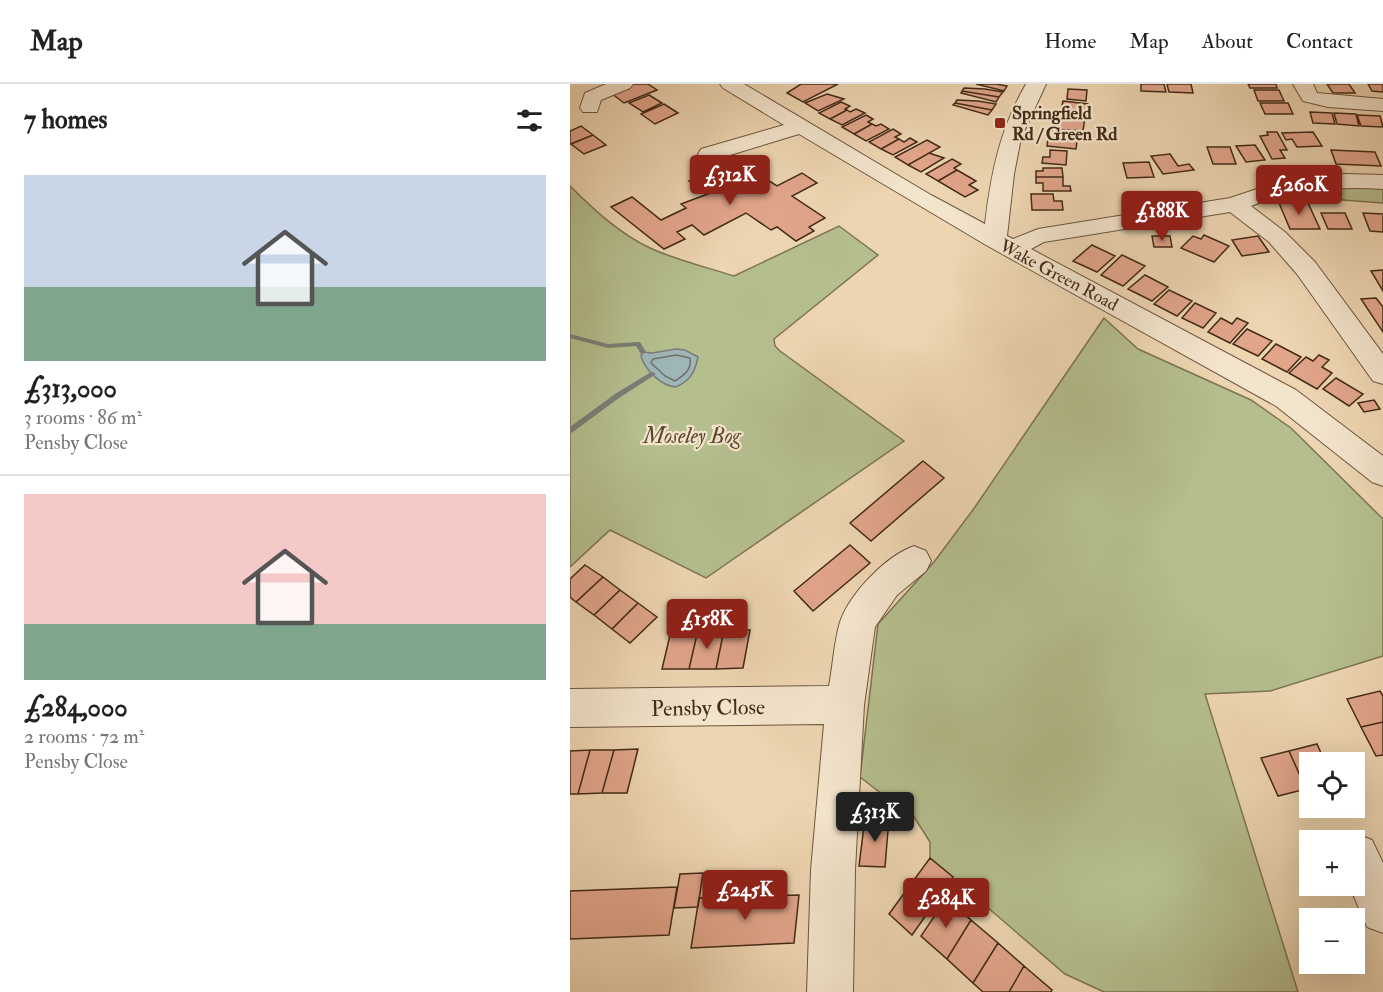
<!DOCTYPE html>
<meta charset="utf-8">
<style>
:root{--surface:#fff;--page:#f2f2f2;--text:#222;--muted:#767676;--line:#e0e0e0;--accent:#8f2418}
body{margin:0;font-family:"IM FELL Double Pica",serif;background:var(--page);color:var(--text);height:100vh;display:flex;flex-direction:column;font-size:22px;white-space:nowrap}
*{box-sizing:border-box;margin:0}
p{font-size:20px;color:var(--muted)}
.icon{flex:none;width:33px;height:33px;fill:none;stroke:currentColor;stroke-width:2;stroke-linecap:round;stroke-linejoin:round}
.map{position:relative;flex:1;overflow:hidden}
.drawer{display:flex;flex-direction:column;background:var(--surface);width:570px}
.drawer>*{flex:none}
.buttons{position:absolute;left:729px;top:668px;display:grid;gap:12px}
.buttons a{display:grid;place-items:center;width:66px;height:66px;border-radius:0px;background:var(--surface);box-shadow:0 6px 24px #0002;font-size:30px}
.price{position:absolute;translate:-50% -51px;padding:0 14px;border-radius:6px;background:var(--accent);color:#fff;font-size:20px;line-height:39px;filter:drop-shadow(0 2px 3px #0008)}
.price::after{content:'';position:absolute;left:50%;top:36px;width:18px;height:14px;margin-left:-9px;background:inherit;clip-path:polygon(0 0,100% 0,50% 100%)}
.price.selected{background:#222;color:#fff}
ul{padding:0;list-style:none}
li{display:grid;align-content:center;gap:12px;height:318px;padding:0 24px}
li+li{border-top:2px solid var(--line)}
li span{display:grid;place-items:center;height:186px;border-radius:0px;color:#555}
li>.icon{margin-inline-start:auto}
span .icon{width:108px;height:108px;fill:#fffc;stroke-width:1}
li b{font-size:26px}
h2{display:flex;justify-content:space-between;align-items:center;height:72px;padding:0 24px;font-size:26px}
header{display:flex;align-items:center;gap:36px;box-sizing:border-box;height:84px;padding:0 30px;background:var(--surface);border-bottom:2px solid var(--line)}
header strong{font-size:28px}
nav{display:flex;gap:33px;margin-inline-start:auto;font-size:21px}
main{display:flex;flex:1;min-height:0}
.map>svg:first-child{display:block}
.green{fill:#b5be8d;stroke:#7c7452;stroke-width:1.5}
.water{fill:#9eb6b7;stroke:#7a7e77;stroke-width:1.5}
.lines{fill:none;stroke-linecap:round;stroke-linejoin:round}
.shore{stroke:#707067;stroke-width:1.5}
.stream{fill:#7a7e77;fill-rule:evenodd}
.building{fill:#e1a58a;stroke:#432a17;stroke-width:1.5}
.minor-casing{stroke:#6e553e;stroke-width:2}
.minor{fill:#f3e4cc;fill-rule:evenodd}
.poi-dot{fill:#8f2418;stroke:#f3e4cc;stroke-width:2}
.labels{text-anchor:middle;stroke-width:4.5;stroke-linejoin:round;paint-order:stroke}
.far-poi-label{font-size:18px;font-weight:bold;fill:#432a17;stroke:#f3e4cc;text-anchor:start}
.far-street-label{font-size:18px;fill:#432a17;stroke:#f3e4cc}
.park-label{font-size:22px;font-style:italic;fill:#5a482f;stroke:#f3e4cc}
.street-label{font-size:22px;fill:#432a17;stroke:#f3e4cc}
</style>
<header>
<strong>Map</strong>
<nav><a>Home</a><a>Map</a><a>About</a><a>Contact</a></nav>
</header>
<main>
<section class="drawer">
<h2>7 homes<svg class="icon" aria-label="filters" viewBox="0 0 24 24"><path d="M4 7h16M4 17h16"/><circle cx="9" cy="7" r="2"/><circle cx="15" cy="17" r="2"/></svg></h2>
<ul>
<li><span style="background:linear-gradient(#c9d6e8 60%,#7fa58c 0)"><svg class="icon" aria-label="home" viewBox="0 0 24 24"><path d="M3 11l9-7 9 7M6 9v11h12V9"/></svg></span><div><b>£313,000</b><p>3 rooms · 86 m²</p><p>Pensby Close</p></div></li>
<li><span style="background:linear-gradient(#f6c9c9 70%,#7fa58c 0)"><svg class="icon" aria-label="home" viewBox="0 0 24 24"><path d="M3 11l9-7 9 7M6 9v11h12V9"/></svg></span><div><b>£284,000</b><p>2 rooms · 72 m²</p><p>Pensby Close</p></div></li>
</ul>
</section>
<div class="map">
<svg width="813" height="908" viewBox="0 0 813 908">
<rect width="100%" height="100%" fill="#edd5b1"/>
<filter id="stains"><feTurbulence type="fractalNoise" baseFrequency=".00333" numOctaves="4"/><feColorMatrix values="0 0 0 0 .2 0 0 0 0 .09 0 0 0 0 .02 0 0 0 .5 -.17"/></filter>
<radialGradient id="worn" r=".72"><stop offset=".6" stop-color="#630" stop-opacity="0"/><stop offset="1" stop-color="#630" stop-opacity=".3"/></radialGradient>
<path class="green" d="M0,102C23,125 50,150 80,164C106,176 136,183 164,192L269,142L308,171L204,255L205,262L210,267L334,357L136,494L40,446L0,483Z
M813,102V119L759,115L747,103Z
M534,234L568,265L681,316L721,344L813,435V572L700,607L635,610L728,908H534L495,890L360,774V758L341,728L317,714L290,693L308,540L364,478L405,423Z"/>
<path class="water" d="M106,265L115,266L128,273C125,288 120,297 106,303C91,302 75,286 71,272L73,268L82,269Z"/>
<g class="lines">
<path class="shore" d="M106,271L120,274C122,286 114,291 105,297L95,292L81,279L83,275Z"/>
<path class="stream" d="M0,250L38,260L68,258H70L76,268L73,270H71L66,262L38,264L0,254Z
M81,288H83L86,290L49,314L0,350V343L45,310Z"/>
</g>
<path class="building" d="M64,0H78L87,6L54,19L41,9Z
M231,0H268L233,18L217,9Z
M406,0H426L437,2L434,7Z
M571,0H594L596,8L571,7Z
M597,0H621L623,9L599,8Z
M678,0H706L707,4H680Z
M757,0H779L785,9H763Z
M798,0H813V8L802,7Z
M394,4L415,5L433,8L429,13L392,7Z
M498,5L517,6L516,17L497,15Z
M684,6H709L714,17H688Z
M392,7L429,13L426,18L391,9Z
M257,10L274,15L248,27L235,19Z
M79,11L92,19L73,28L59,19Z
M387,16L408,17L426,20L422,26L385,19Z
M493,17L518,20L517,29L491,27Z
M271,18L280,22L275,25L277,26L260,35L249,29Z
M385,19L422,26L418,31L383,21Z
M690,19H718L723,30H695Z
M94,20L108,29L85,40L71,30Z
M286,25L295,29L272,41L260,35L277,26L280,28Z
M740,28L762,29L765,40L743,39Z
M764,29L786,30L789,42L767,40Z
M485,30L515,33L513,47L482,45Z
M296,31L303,35L298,38L302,40L284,50L272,43Z
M787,31L810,32L813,43L791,42Z
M302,40L306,42L311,40L319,45L296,57L284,50Z
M11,42L23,51L0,60V47Z
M323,45L331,50L325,53L329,55L311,65L299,58Z
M479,47L508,50L506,65L477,62Z
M697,48H707L717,66H710L715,74L702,75L690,52L698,51Z
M743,48L752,62L727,63L722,55L716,56L712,49Z
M23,51L36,61L14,70L1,60Z
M340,54L347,58L323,71L311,65L329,55L334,58Z
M357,56L370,63L338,81L325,73Z
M685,61L695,76L676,78L666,62Z
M637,63H660L666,80H643Z
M480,66L497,67L496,81L472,79L473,73H480Z
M761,66L805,68L811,82L766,80Z
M359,69L374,74L351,88L338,81Z
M600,70L608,82L619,80L624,86L593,90L581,72Z
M165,75L207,102L232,89L247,99L222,112L255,134L239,143L244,147L226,157L207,143L201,146L176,129L134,151L122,141L107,148L115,155L94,165L41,123L62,113L91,136L116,124L111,120L143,108L132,100L127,102L119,97Z
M382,75L391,80L384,84L387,86L368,97L356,90Z
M579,78L584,93L557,94L553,79Z
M473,84H492L493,93H466V87H473Z
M387,86L406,97L399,101L408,106L395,113L368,97Z
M466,93H493V102H500L501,107H473V99H466Z
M461,110H483L484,117H492L493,126H462Z
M709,119H738L750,145H720Z
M751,129H775L782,145H758Z
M793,129L813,130V148L800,147Z
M634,151L659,162L644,178L611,164L623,152L631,155Z
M582,152H600L602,163H584Z
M688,152L699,168L672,172L662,156Z
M522,161L545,172L527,188L503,177Z
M552,171L575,182L553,202L531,191Z
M813,186V207L801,187Z
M575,191L598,203L582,217L558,205Z
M599,206L622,217L607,232L584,220Z
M806,214L813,223V248L791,215Z
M625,219L646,229L633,244L612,234Z
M651,234L662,240L667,234L678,239L660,259L638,248Z
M677,245L702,257L688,272L663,260Z
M706,260L731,273L717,288L692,275Z
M749,271L759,276L752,283L762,289L747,305L719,289L736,273L743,277Z
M766,294L793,310L779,322L753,305Z
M804,316L810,325L794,328L788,319Z
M353,377L374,394L301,457L280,439Z
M280,461L300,479L243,527L224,507Z
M15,481L33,493L6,518L0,513V495Z
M33,493L50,506L24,531L6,518Z
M50,506L68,519L42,545L24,531Z
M68,519L87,533L60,559L42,545Z
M128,546L119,585H92L101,547Z
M128,546H154L146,585H119Z
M154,546H180L173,584L146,585Z
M810,607L813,612V638L791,643L777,615Z
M813,638V671L806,672L791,643Z
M747,660L755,678H740V704L736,705L719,667Z
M68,665L57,709H32L44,666Z
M20,666H44L32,709L8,710Z
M20,666L8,710H0V667Z
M719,667L736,705L708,712L691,674Z
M295,734H319L315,783L289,782Z
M360,774L383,793L342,851L319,830Z
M133,789L128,823L104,824L110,790Z
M107,803L99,851L0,855V807Z
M229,811L224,859L121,864L129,814Z
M376,815L401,836L377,875L351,852Z
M401,836L428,859L403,899L377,875Z
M428,859L454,882L439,908H413L403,899Z
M454,882L482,906L481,908H439Z"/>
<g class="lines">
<defs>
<path id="minor" d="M36,0H63L60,4L31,16L27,28H13L10,24L15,9Z
M150,0H174L361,111L415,140C421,89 430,45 456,0H476L451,54L444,90L437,152L443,155L468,145L660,114L693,103L738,93L775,90L813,91V105C768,102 724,105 681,122L715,148L745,178L813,270V300L803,297L727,190L699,158L660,128L474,158L461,165L726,306L813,372V402L802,398L706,322L416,161L229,50L147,75L139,76L131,75L128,70L131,65L214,41L153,4Z
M723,0H743L747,9L813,15V27L758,23L733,17Z
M344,462L356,467L361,477L356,487L327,511L305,543L294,621L285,786L283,908H237L241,786L254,640L0,643V605L259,602C263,581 264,558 270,538C280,509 316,472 344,462Z
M787,750L802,756L813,779V849L797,843L779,801H784V756H772Z"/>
</defs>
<use href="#minor" class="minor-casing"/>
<use href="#minor" class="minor"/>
</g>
<rect class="poi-dot" x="424" y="33" width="12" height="12" rx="3"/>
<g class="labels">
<g class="far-poi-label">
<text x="442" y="35">Springfield<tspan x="442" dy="21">Rd / Green Rd</tspan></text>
</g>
<g class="far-street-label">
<text transform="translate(489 191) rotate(28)" y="6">Wake Green Road</text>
</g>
<g class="park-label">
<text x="122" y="359">Moseley Bog</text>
</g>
<g class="street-label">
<text transform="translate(138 623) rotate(-1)" y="8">Pensby Close</text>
</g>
</g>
<rect width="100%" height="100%" filter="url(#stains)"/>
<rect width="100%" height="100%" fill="url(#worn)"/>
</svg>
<div class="buttons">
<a><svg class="icon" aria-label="locate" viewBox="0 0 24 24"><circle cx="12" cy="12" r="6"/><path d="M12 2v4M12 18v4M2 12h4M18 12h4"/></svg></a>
<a>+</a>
<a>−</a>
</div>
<b class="price" style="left:160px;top:122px">£312K</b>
<b class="price" style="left:729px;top:132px">£260K</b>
<b class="price" style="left:592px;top:158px">£188K</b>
<b class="price" style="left:137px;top:566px">£158K</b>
<b class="price selected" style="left:305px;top:759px">£313K</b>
<b class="price" style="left:175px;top:837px">£245K</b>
<b class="price" style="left:376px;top:845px">£284K</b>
</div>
</main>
